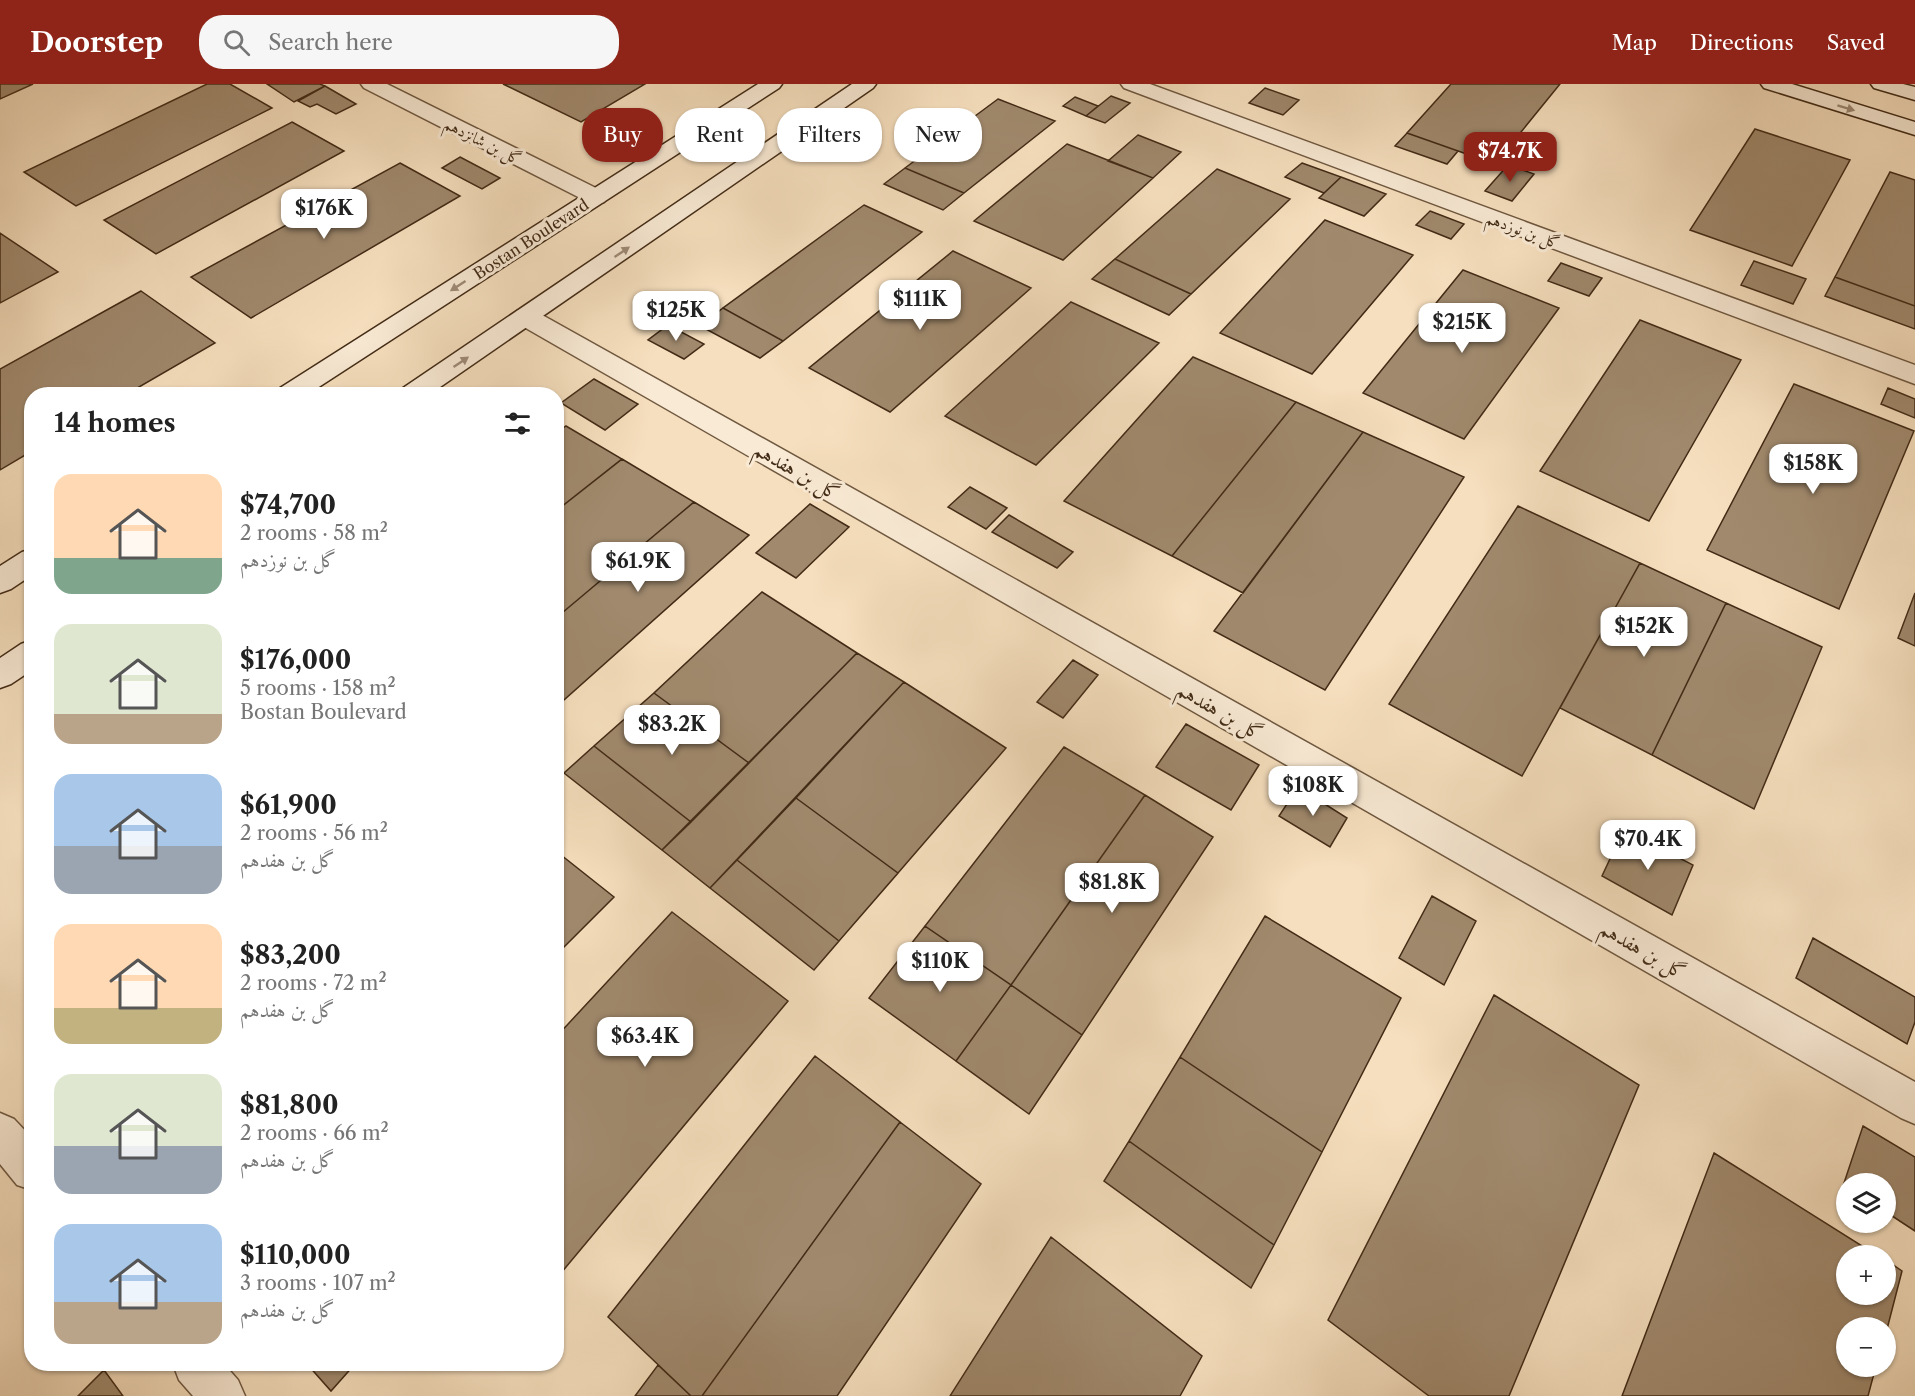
<!DOCTYPE html>
<meta charset="utf-8">
<style>
:root{--surface:#fff;--page:#f6f6f6;--text:#222;--muted:#767676;--accent:#8f2418}
body{margin:0;font-family:"Libre Caslon Text",Amiri,serif;background:var(--page);color:var(--text);height:100vh;display:flex;flex-direction:column;font-size:22px;white-space:nowrap}
*{box-sizing:border-box;margin:0}
p{font-size:20px;color:var(--muted)}
.icon{flex:none;width:33px;height:33px;fill:none;stroke:currentColor;stroke-width:2;stroke-linecap:round;stroke-linejoin:round}
.map{position:relative;flex:1;overflow:hidden}
.sheet{position:absolute;left:24px;top:303px;width:540px;height:984px;display:flex;flex-direction:column;background:var(--surface);border-radius:24px;box-shadow:0 2px 4px #0004}
.sheet>*{flex:none}
.top-card{position:absolute;left:582px;top:24px;width:570px;height:54px;display:flex;gap:12px}
.fabs{position:absolute;left:1836px;top:1089px;display:grid;gap:12px}
.fabs a{display:grid;place-items:center;width:60px;height:60px;border-radius:50%;background:var(--surface);box-shadow:0 2px 4px #0004;font-size:30px}
.price{position:absolute;translate:-50% -51px;padding:0 14px;border-radius:12px;background:#fff;color:#222;font-size:20px;line-height:39px;filter:drop-shadow(0 2px 3px #0008)}
.price::after{content:'';position:absolute;left:50%;top:36px;width:18px;height:14px;margin-left:-9px;background:inherit;clip-path:polygon(0 0,100% 0,50% 100%)}
.price.on{background:var(--accent);color:#fff}
ul{padding:0;list-style:none}
li{display:flex;align-items:center;gap:18px;height:150px;padding:0 30px}
li span{display:grid;place-items:center;flex:none;width:168px;height:120px;border-radius:18px;color:#555}
li>.icon{margin-inline-start:auto}
span .icon{width:72px;height:72px;fill:#fffc;stroke-width:1}
li b{font-size:26px}
h2{display:flex;justify-content:space-between;align-items:center;height:72px;padding:0 30px;font-size:26px}
.tag{padding:0 21px;border-radius:24px;background:var(--surface);box-shadow:0 2px 4px #0004;font-size:21px;line-height:54px}
.tag.on{background:var(--accent);color:#fff}
header{display:flex;align-items:center;gap:36px;box-sizing:border-box;height:84px;padding:0 30px;background:var(--accent);color:#fff}
header strong{font-size:28px}
nav{display:flex;gap:33px;margin-inline-start:auto;font-size:21px}
.search{width:420px;height:54px;background:var(--page);display:flex;align-items:center;gap:15px;box-sizing:border-box;padding:0 21px;border-radius:24px;color:var(--muted);font-size:22px}
.map>svg:first-child{display:block}
.building{fill:#a0896d;stroke:#422b16;stroke-width:1.5}
.lines{fill:none;stroke-linecap:round;stroke-linejoin:round}
.street-casing{stroke:#6f5840;stroke-width:3}
.secondary-casing{stroke:#422b16;stroke-width:3}
.street{fill:#f9ead5;fill-rule:evenodd}
.secondary{fill:#f9ead5;fill-rule:evenodd}
.oneway{fill:#9e8a76}
.labels{text-anchor:middle;stroke-width:6;stroke-linejoin:round;paint-order:stroke}
.far-street-label{font-size:16px;fill:#422b16;stroke:#f9ead5}
.street-label{font-size:20px;fill:#422b16;stroke:#f9ead5}
</style>
<header>
<strong>Doorstep</strong>
<div class="search"><svg class="icon" aria-label="search" viewBox="0 0 24 24"><circle cx="10" cy="10" r="6"/><path d="M15 15l6 6"/></svg>Search here</div>
<nav><a>Map</a><a>Directions</a><a>Saved</a></nav>
</header>
<div class="map">
<svg width="1915" height="1312" viewBox="0 0 1915 1312">
<rect width="100%" height="100%" fill="#f6dfbe"/>
<filter id="stains"><feTurbulence type="fractalNoise" baseFrequency=".00333" numOctaves="4"/><feColorMatrix values="0 0 0 0 .2 0 0 0 0 .09 0 0 0 0 .02 0 0 0 .5 -.17"/></filter>
<radialGradient id="worn" r=".72"><stop offset=".6" stop-color="#630" stop-opacity="0"/><stop offset="1" stop-color="#630" stop-opacity=".3"/></radialGradient>
<path class="building" d="M0,0H33L0,15Z
M207,0H230L272,24L76,122L24,88Z
M267,0H320L325,2L294,18Z
M503,0H645L581,38Z
M1451,0H1560L1495,80L1407,49Z
M325,2L356,20L336,30L317,20L310,23L298,17Z
M1265,4L1299,16L1283,31L1249,19Z
M1111,12L1130,19L1105,39L1086,32Z
M1075,13L1098,22L1086,32L1063,22Z
M998,15L1055,37L964,109L905,84Z
M292,38L344,67L156,170L104,136Z
M1755,45L1850,76L1792,182L1690,146Z
M1407,49L1458,67L1447,80L1395,62Z
M1138,51L1181,68L1153,94L1108,77Z
M1067,60L1153,94L1063,176L974,137Z
M460,73L500,94L482,105L442,84Z
M400,79L460,112L251,234L191,193Z
M1302,79L1341,93L1324,109L1285,93Z
M1508,81L1534,90L1512,117L1485,107Z
M905,84L964,109L943,126L884,100Z
M1217,85L1290,115L1191,210L1115,175Z
M1890,88L1915,96V222L1835,193Z
M1341,93L1386,110L1364,132L1319,114Z
M864,121L922,148L783,257L723,224Z
M1430,127L1464,140L1451,155L1416,141Z
M1325,136L1413,171L1312,290L1220,249Z
M0,149L58,188L0,219Z
M953,167L1031,204L890,328L809,284Z
M1115,175L1191,210L1169,231L1092,195Z
M1754,177L1806,195L1793,220L1741,201Z
M1561,179L1602,194L1589,212L1548,197Z
M1463,186L1559,224L1464,355L1363,309Z
M1835,193L1915,222V245L1825,212Z
M141,207L215,259L127,310H32V367L0,386V285Z
M1071,218L1159,259L1036,381L945,332Z
M723,224L783,257L760,274L700,242Z
M1640,236L1741,276L1649,437L1540,387Z
M668,241L704,260L684,275L648,256Z
M1193,273L1296,318L1172,472L1064,417Z
M594,295L638,320L605,346L561,319Z
M1794,300L1914,347L1839,525L1707,466Z
M1888,304L1915,315V334L1881,320Z
M1296,318L1363,348L1243,509L1172,472Z
M566,342L622,375L556,427V349Z
M1363,348L1464,393L1325,606L1214,547Z
M622,375L694,418L556,534V427Z
M970,403L1007,424L986,445L948,423Z
M694,418L749,451L556,623V534Z
M810,420L849,443L796,494L756,469Z
M1518,422L1640,479L1522,692L1389,620Z
M1009,431L1073,468L1057,484L992,448Z
M1640,479L1726,519L1652,671L1560,624Z
M762,508L857,569L749,679L654,609Z
M1915,509V562L1898,554Z
M1726,519L1822,563L1754,725L1652,671Z
M857,569L904,598L710,804L662,766Z
M1073,576L1098,591L1063,634L1037,618Z
M904,598L1006,664L898,789L796,714Z
M654,609L749,679L691,738L594,662Z
M1186,640L1259,681L1231,726L1156,683Z
M594,662L691,738L662,766L564,689Z
M1064,663L1145,711L1011,901L925,842Z
M1298,703L1347,734L1330,763L1279,732Z
M1145,711L1213,753L1082,951L1011,901Z
M796,714L898,789L839,857L737,776Z
M1624,745L1693,781L1672,831L1602,792Z
M556,767L614,813L556,871Z
M737,776L839,857L814,886L710,804Z
M1432,812L1476,837L1444,901L1399,874Z
M672,828L788,917L556,1195V953Z
M1265,832L1401,914L1322,1068L1180,973Z
M925,842L1011,901L956,977L869,914Z
M1813,854L1915,913V938L1907,960L1796,894Z
M1011,901L1082,951L1029,1030L956,977Z
M1494,911L1639,1001L1509,1312H1429L1328,1236Z
M815,972L900,1038L702,1312H691L608,1233Z
M1180,973L1322,1068L1274,1161L1129,1057Z
M900,1038L981,1100L837,1312H702Z
M1863,1042L1915,1073V1147L1886,1128V1100H1846V1104L1843,1102Z
M1129,1057L1274,1161L1251,1204L1104,1097Z
M1714,1069L1878,1172H1846V1210H1886V1176L1902,1187L1886,1249V1244H1846V1282H1876L1868,1312H1622Z
M1051,1153L1202,1272L1180,1312H950Z
M307,1280H355L331,1307Z
M658,1281L691,1312H635Z
M104,1286L123,1312H78Z"/>
<g class="lines">
<defs>
<path id="street" d="M361,0H387L604,108L607,113L604,118L596,120L588,118L364,4Z
M1121,0H1150L1915,281V300L1124,4Z
M526,225L535,227L1915,998V1040L1901,1034L517,239L513,233L517,227Z
M0,1029L14,1035L32,1054V1106L17,1101L0,1080Z
M173,1280H224L238,1296L245,1312H193L179,1296Z"/>
<path id="secondary" d="M758,0H782L779,4L308,310H276L280,304Z
M852,0H876L873,4L430,310H399L403,304Z
M1761,0H1792L1915,38V51L1764,4Z
M1871,0H1903L1915,3V16L1874,4Z
M32,465V491L11,505L0,509V482L22,468Z
M32,556V586L11,600L0,604V574L21,560Z"/>
</defs>
<use href="#street" class="street-casing"/>
<use href="#secondary" class="secondary-casing"/>
<use href="#street" class="street"/>
<use href="#secondary" class="secondary"/>
</g>
<defs><path id="oneway-solid" d="M-6-.8H1V-3.2L6.5 0L1 3.2V.8H-6Z" transform="scale(1.5)"/></defs>
<g class="oneway">
<use href="#oneway-solid" transform="translate(1846 24) rotate(17)"/>
<use href="#oneway-solid" transform="translate(622 168) rotate(-34)"/>
<use href="#oneway-solid" transform="translate(458 202) rotate(147)"/>
<use href="#oneway-solid" transform="translate(461 278) rotate(-34)"/>
</g>
<g class="labels">
<g class="far-street-label">
<text transform="translate(483 57) rotate(27)" y="6">گل بن شانزدهم</text>
<text transform="translate(1523 146) rotate(20)" y="6">گل بن نوزدهم</text>
<text transform="translate(531 155) rotate(-33)" y="6">Bostan Boulevard</text>
</g>
<g class="street-label">
<text transform="translate(797 387) rotate(30)" y="7">گل بن هفدهم</text>
<text transform="translate(1220 627) rotate(30)" y="7">گل بن هفدهم</text>
<text transform="translate(1643 866) rotate(30)" y="7">گل بن هفدهم</text>
</g>
</g>
<rect width="100%" height="100%" filter="url(#stains)"/>
<rect width="100%" height="100%" fill="url(#worn)"/>
</svg>
<div class="fabs">
<a><svg class="icon" aria-label="layers" viewBox="0 0 24 24"><path d="M12 4l9 5-9 5-9-5zM3 14l9 5 9-5"/></svg></a>
<a>+</a>
<a>−</a>
</div>
<b class="price on" style="left:1510px;top:99px">$74.7K</b>
<b class="price" style="left:324px;top:156px">$176K</b>
<b class="price" style="left:920px;top:247px">$111K</b>
<b class="price" style="left:676px;top:258px">$125K</b>
<b class="price" style="left:1462px;top:270px">$215K</b>
<b class="price" style="left:1813px;top:411px">$158K</b>
<b class="price" style="left:638px;top:509px">$61.9K</b>
<b class="price" style="left:1644px;top:574px">$152K</b>
<b class="price" style="left:672px;top:672px">$83.2K</b>
<b class="price" style="left:1313px;top:733px">$108K</b>
<b class="price" style="left:1648px;top:787px">$70.4K</b>
<b class="price" style="left:1112px;top:830px">$81.8K</b>
<b class="price" style="left:940px;top:909px">$110K</b>
<b class="price" style="left:645px;top:984px">$63.4K</b>
<div class="top-card">
<a class="tag on">Buy</a>
<a class="tag">Rent</a>
<a class="tag">Filters</a>
<a class="tag">New</a>
</div>
<section class="sheet">
<h2>14 homes<svg class="icon" aria-label="filters" viewBox="0 0 24 24"><path d="M4 7h16M4 17h16"/><circle cx="9" cy="7" r="2"/><circle cx="15" cy="17" r="2"/></svg></h2>
<ul>
<li><span style="background:linear-gradient(#ffd9b3 70%,#7fa58c 0)"><svg class="icon" aria-label="home" viewBox="0 0 24 24"><path d="M3 11l9-7 9 7M6 9v11h12V9"/></svg></span><div><b>$74,700</b><p>2 rooms · 58 m²</p><p>گل بن نوزدهم</p></div></li>
<li><span style="background:linear-gradient(#dfe7d0 75%,#b9a48a 0)"><svg class="icon" aria-label="home" viewBox="0 0 24 24"><path d="M3 11l9-7 9 7M6 9v11h12V9"/></svg></span><div><b>$176,000</b><p>5 rooms · 158 m²</p><p>Bostan Boulevard</p></div></li>
<li><span style="background:linear-gradient(#a9c7e8 60%,#9aa5b1 0)"><svg class="icon" aria-label="home" viewBox="0 0 24 24"><path d="M3 11l9-7 9 7M6 9v11h12V9"/></svg></span><div><b>$61,900</b><p>2 rooms · 56 m²</p><p>گل بن هفدهم</p></div></li>
<li><span style="background:linear-gradient(#ffd9b3 70%,#c2b280 0)"><svg class="icon" aria-label="home" viewBox="0 0 24 24"><path d="M3 11l9-7 9 7M6 9v11h12V9"/></svg></span><div><b>$83,200</b><p>2 rooms · 72 m²</p><p>گل بن هفدهم</p></div></li>
<li><span style="background:linear-gradient(#dfe7d0 60%,#9aa5b1 0)"><svg class="icon" aria-label="home" viewBox="0 0 24 24"><path d="M3 11l9-7 9 7M6 9v11h12V9"/></svg></span><div><b>$81,800</b><p>2 rooms · 66 m²</p><p>گل بن هفدهم</p></div></li>
<li><span style="background:linear-gradient(#a9c7e8 65%,#b9a48a 0)"><svg class="icon" aria-label="home" viewBox="0 0 24 24"><path d="M3 11l9-7 9 7M6 9v11h12V9"/></svg></span><div><b>$110,000</b><p>3 rooms · 107 m²</p><p>گل بن هفدهم</p></div></li>
</ul>
</section>
</div>
